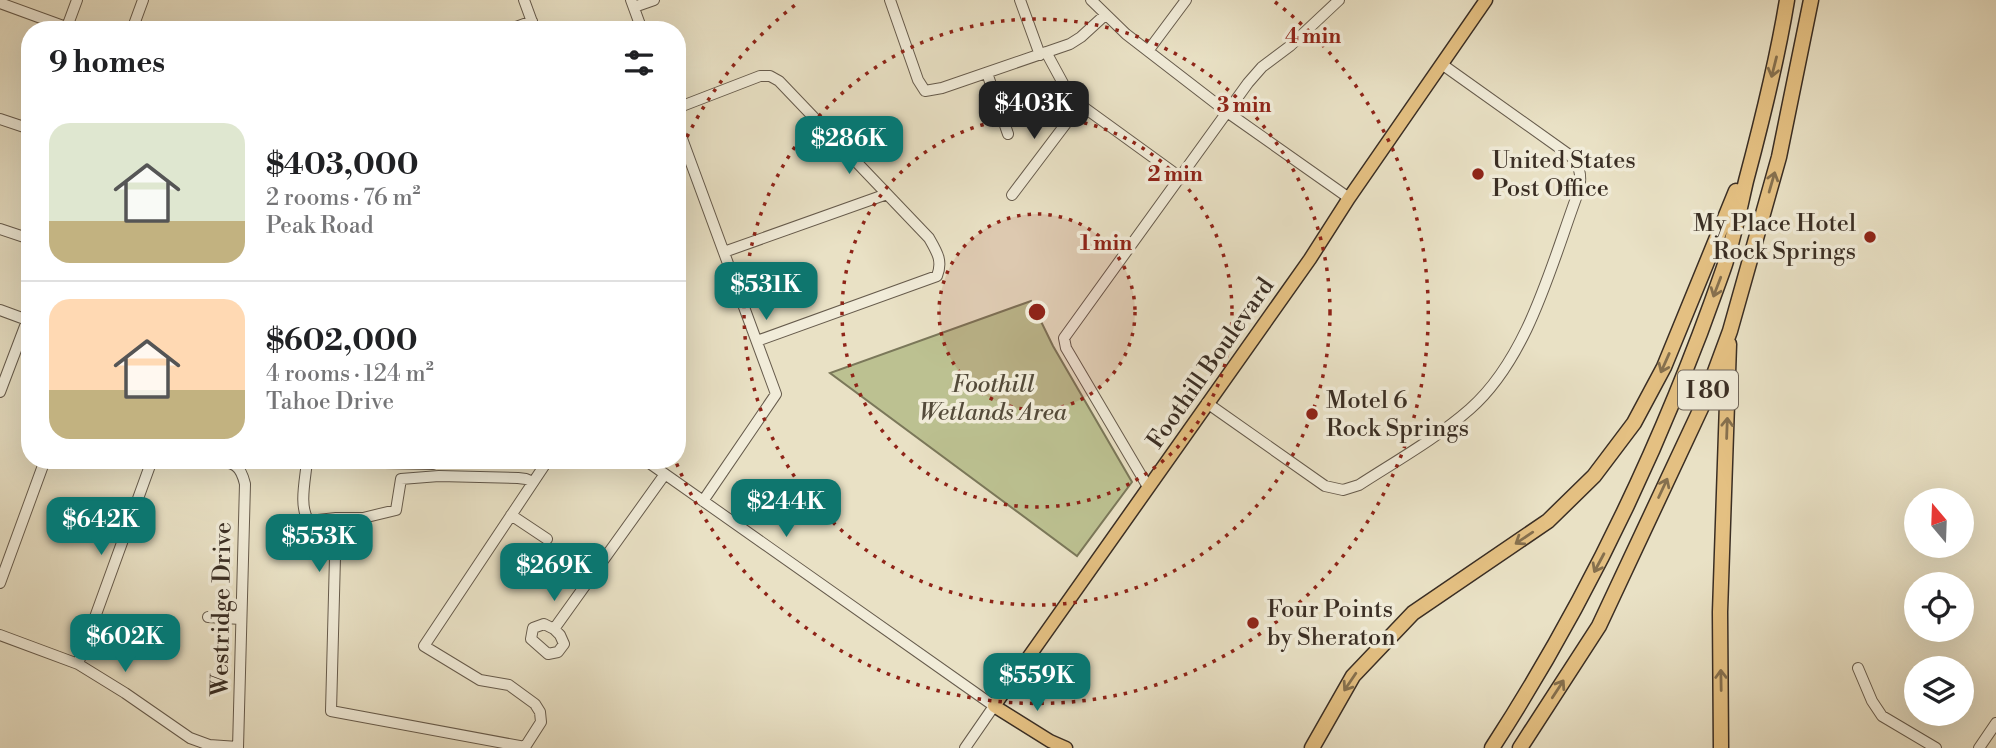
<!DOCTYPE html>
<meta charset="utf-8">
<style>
:root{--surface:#fff;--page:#f6f6f6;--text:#202124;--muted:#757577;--line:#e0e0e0;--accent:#0f766e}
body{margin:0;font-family:"Libre Bodoni",serif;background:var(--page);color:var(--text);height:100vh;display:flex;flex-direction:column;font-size:26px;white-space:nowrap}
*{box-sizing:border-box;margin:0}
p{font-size:23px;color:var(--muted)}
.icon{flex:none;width:38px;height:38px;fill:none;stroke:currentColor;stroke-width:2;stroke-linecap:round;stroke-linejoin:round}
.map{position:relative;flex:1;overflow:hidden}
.panel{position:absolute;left:21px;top:21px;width:665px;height:448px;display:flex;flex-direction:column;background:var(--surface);border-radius:28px;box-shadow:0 7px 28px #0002}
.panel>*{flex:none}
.needle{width:46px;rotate:341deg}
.controls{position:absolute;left:1904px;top:488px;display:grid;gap:14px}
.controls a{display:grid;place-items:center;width:70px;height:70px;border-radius:50%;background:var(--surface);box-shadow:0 7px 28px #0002;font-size:35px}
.price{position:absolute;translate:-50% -60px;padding:0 16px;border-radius:14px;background:var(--accent);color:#fff;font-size:23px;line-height:46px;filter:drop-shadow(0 2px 4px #0008)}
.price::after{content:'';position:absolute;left:50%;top:42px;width:21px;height:16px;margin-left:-10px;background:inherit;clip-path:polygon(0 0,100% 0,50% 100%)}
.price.active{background:#222;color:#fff}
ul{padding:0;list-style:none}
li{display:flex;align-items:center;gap:21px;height:175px;padding:0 28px}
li+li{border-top:2px solid var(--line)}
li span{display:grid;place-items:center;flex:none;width:196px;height:140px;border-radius:21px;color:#555}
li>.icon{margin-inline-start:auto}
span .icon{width:84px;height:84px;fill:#fffc;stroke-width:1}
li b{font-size:30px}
h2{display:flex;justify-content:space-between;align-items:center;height:84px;padding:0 28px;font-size:30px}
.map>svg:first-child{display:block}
.green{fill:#bcc191;stroke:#7b785a;stroke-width:2}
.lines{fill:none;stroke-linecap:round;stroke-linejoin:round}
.minor-casing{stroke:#665b4c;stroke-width:12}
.major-casing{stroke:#3a2e24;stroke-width:15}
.highway-casing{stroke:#3a2e24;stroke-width:17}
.minor{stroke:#f1ecd9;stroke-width:10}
.major{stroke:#e4c082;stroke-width:12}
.highway{stroke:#e4c082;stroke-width:14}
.oneway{stroke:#86704e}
.ring{fill:none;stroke:#8f2418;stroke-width:3.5;stroke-dasharray:3.5 7}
.poi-dot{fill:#8f2418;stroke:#f1ecd9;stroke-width:2.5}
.labels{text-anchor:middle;stroke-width:7;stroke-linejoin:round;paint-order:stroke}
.shield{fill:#f1ecd9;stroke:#71675a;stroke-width:2}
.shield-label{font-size:23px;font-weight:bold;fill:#3a2e24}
.poi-label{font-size:24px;fill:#3a2e24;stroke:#f1ecd9;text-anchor:start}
.street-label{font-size:24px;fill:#3a2e24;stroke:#f1ecd9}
.park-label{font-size:24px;font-style:italic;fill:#544b3a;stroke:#f1ecd9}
.centre{fill:#8f2418;stroke:#f1ecd9;stroke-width:3.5}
.ring-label{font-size:21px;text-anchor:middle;font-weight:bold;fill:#8f2418;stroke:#f1ecd9;stroke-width:7;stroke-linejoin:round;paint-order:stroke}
</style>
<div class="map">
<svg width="1996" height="748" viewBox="0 0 1996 748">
<rect width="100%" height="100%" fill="#e9e1c5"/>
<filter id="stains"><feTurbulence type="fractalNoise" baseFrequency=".00286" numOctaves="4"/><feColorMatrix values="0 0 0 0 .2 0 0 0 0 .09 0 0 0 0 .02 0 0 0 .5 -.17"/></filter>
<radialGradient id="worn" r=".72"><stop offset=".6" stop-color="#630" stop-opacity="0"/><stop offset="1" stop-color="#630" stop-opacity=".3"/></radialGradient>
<path class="green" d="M1031,301L1053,346L1132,482L1077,556L830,373Z"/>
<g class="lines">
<defs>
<path id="minor" d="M524,0L535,30
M631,0L642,30
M890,0L918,80L925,91L942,88L1070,44L1081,37L1105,15
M1020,0L1040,55
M1091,0L1126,34L1227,112L1349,198
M0,3L74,30
M634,7L654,0
M67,27L77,0
M132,30L143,0
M508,30L532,21
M1148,51L1186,0
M1046,52L1071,98L1180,177
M987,73L1008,134
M677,108L760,76H770L779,81L929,238C937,252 943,261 937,276L757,341
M0,119L30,129
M677,125L776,394L703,501
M1012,195L1080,105
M0,229L30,239
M724,252L887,194
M0,310L30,321
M0,392L30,313
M1207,403L1325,486L1343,490L1359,485C1396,461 1437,438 1470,409C1529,357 1552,262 1579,190C1582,175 1580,164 1568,154L1443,65
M213,460C233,463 240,463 245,484L238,748
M307,460C306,477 298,507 309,521L336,518L331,711L525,747L541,722L540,712L535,704L509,685L480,680L424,646L548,460
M645,460L994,706L965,748
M385,463L433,464L441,460
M1148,487L1066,348L1064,338L1248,83L1262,67L1290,46L1339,0
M511,515L547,539
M336,518H363L396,510L401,479L439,476L518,478L526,479L533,482
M0,583L45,460
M208,617L241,619
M554,629L560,635L564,644L558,652L548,654L531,639L533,628L544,624L554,629L665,474
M0,635L78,664L125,693L190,738L209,745L238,747
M78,664L152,460
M1858,668L1872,701L1882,716L1936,748
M1979,748L1996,723"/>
<path id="major" d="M1066,748L1050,741L994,706L1310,259L1349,198L1486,0"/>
<path id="highway" d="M1312,748L1353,676L1413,613L1548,521L1594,476L1634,423L1664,367L1736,191
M1492,748C1588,600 1664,439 1722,273C1733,243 1739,211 1746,181C1762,121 1777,61 1787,0
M1520,748L1599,626L1703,404L1730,331L1779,157L1811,0
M1721,748L1720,612L1729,344"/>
</defs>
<use href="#minor" class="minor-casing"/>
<use href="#major" class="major-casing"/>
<use href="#highway" class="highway-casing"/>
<use href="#minor" class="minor"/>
<use href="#major" class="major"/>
<use href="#highway" class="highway"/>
</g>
<defs><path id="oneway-shaft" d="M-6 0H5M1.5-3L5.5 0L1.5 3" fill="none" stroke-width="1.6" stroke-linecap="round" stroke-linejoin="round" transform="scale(1.75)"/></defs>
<g class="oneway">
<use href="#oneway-shaft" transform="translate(1774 67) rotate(104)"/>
<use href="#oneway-shaft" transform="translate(1772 182) rotate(-74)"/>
<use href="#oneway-shaft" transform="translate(1717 287) rotate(111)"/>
<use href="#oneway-shaft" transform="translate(1665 363) rotate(114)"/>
<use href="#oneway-shaft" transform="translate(1727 428) rotate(-88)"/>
<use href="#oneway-shaft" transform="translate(1663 488) rotate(-65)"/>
<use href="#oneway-shaft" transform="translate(1524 538) rotate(146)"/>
<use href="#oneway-shaft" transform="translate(1599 563) rotate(118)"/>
<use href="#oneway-shaft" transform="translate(1721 680) rotate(-91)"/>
<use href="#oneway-shaft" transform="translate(1350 682) rotate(124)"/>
<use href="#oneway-shaft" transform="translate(1558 689) rotate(-57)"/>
</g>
<circle cx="1037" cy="312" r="98" fill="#8f2418" fill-opacity=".12"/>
<g class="ring">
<circle cx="1037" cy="312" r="98"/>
<circle cx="1037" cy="312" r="195"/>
<circle cx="1037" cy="312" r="293"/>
<path d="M678 156A391 391 0 0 1 799 2M1275 2A391 391 0 1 1 676 462"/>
</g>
<g class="poi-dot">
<circle cx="1478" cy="174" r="7"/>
<circle cx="1870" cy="237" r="7"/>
<circle cx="1312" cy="414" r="7"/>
<circle cx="1253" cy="623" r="7"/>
</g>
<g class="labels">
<rect class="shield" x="1678" y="370.5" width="60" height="39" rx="5"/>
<g class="shield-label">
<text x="1708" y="398">I 80</text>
</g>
<g class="poi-label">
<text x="1492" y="168">United States<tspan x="1492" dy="28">Post Office</tspan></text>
<text x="1856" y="231" text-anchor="end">My Place Hotel<tspan x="1856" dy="28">Rock Springs</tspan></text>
<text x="1326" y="408">Motel 6<tspan x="1326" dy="28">Rock Springs</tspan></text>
<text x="1267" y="617">Four Points<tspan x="1267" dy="28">by Sheraton</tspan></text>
</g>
<g class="street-label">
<text transform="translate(1210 363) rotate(-55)" y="8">Foothill Boulevard</text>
<text transform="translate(221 609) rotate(-89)" y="8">Westridge Drive</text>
</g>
<g class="park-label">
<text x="993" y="392">Foothill<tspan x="993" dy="28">Wetlands Area</tspan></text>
</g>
</g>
<circle cx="1037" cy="312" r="10" class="centre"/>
<g class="ring-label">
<text x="1313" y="43">4 min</text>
<text x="1244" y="112">3 min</text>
<text x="1175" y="181">2 min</text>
<text x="1106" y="250">1 min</text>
</g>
<rect width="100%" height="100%" filter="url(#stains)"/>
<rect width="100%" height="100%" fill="url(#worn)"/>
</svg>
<div class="controls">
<a><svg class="needle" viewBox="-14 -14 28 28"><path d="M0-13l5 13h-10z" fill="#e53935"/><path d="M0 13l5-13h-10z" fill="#757577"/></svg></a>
<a><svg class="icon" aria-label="locate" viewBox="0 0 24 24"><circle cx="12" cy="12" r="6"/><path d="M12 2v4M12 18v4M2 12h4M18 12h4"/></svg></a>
<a><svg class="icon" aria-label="layers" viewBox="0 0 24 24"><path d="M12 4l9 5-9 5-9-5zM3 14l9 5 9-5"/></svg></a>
</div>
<b class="price active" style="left:1034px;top:141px">$403K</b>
<b class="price" style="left:849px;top:176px">$286K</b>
<b class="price" style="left:766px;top:322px">$531K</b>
<b class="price" style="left:786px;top:539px">$244K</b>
<b class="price" style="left:101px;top:557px">$642K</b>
<b class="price" style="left:319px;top:574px">$553K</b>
<b class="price" style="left:554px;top:603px">$269K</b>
<b class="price" style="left:125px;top:674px">$602K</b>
<b class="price" style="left:1037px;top:713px">$559K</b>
<section class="panel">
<h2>9 homes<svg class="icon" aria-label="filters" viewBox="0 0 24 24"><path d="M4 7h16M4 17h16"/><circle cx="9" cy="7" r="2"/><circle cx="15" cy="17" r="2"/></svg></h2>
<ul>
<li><span style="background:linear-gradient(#dfe7d0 70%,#c2b280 0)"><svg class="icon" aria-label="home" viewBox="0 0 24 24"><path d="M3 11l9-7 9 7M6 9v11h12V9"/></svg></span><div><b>$403,000</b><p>2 rooms · 76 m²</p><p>Peak Road</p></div></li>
<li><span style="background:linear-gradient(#ffd9b3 65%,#c2b280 0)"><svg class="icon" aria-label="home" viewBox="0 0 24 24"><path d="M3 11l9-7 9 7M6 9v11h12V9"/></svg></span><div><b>$602,000</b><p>4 rooms · 124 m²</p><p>Tahoe Drive</p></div></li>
</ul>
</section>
</div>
